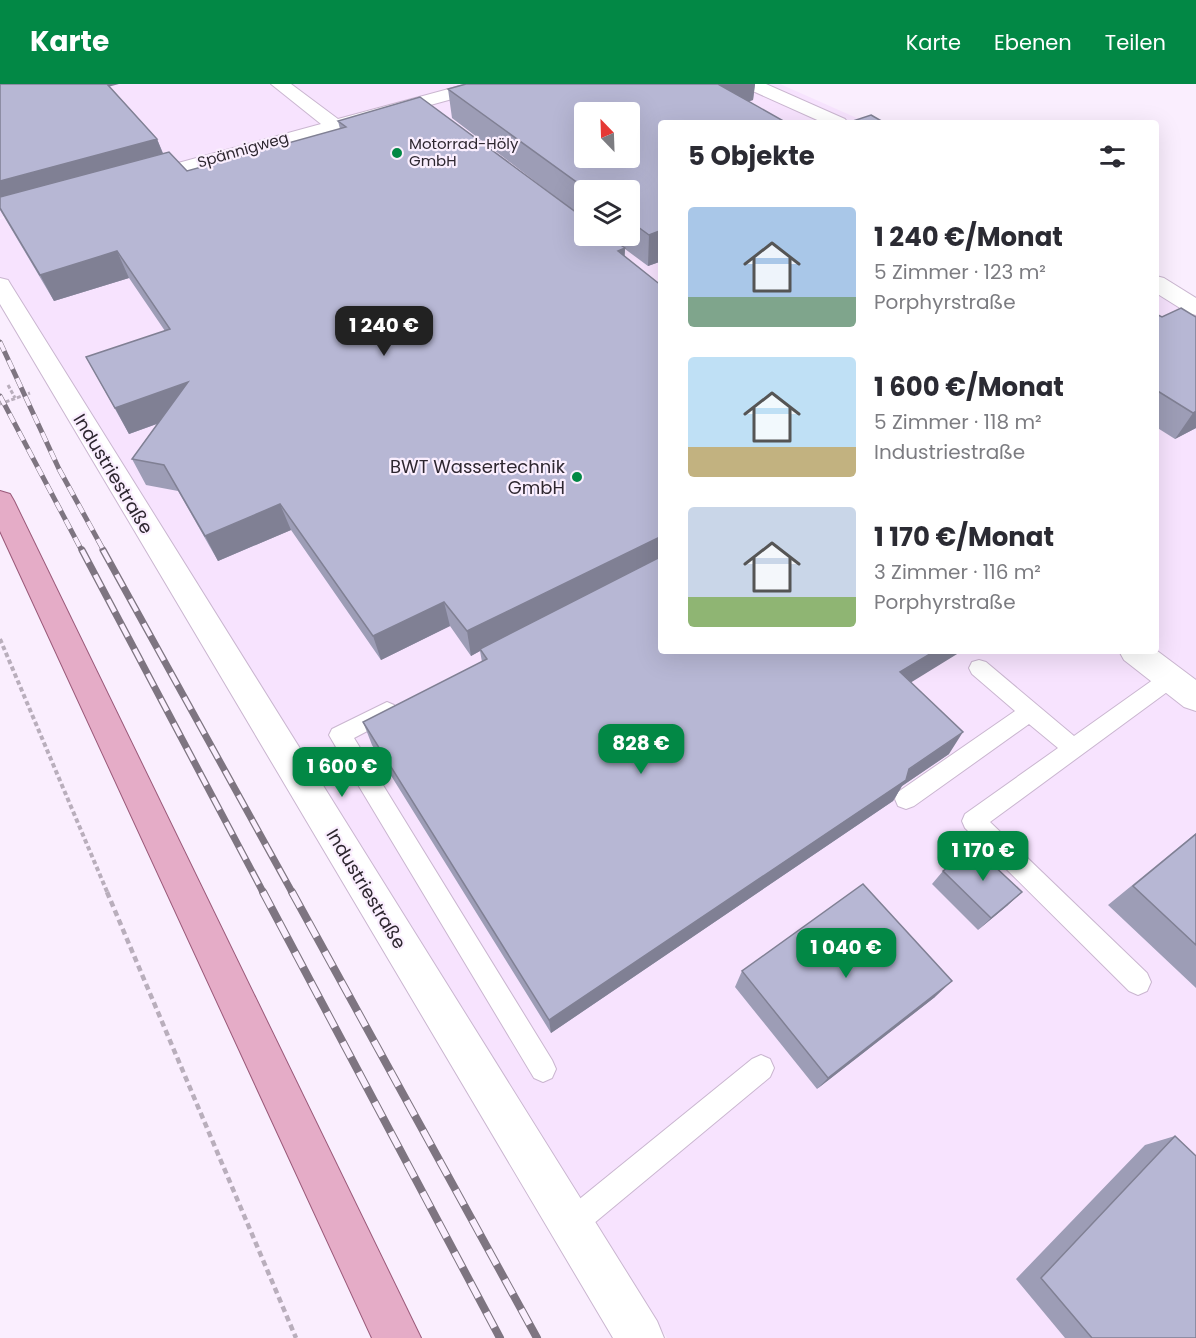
<!DOCTYPE html>
<html lang="de">
<meta charset="utf-8">
<style>
:root{--surface:#fff;--page:#f7f7f7;--text:#2b2b33;--muted:#7c7c81;--accent:#028845}
body{margin:0;font-family:Poppins,sans-serif;background:var(--page);color:var(--text);height:100vh;display:flex;flex-direction:column;font-size:22px;white-space:nowrap}
*{box-sizing:border-box;margin:0}
p{font-size:20px;color:var(--muted)}
.icon{flex:none;width:33px;height:33px;fill:none;stroke:currentColor;stroke-width:2;stroke-linecap:round;stroke-linejoin:round}
.map{position:relative;flex:1;overflow:hidden}
.details{position:absolute;left:658px;top:36px;width:501px;height:534px;display:flex;flex-direction:column;background:var(--surface);border-radius:6px;box-shadow:0 6px 24px #0002}
.details>*{flex:none}
.needle{width:39px;rotate:337deg}
.controls{position:absolute;left:574px;top:18px;display:grid;gap:12px}
.controls a{display:grid;place-items:center;width:66px;height:66px;border-radius:6px;background:var(--surface);box-shadow:0 6px 24px #0002;font-size:30px}
.price{position:absolute;translate:-50% -51px;padding:0 14px;border-radius:12px;background:var(--accent);color:#fff;font-size:20px;line-height:39px;filter:drop-shadow(0 2px 3px #0008)}
.price::after{content:'';position:absolute;left:50%;top:36px;width:18px;height:14px;margin-left:-9px;background:inherit;clip-path:polygon(0 0,100% 0,50% 100%)}
.price.current{background:#222;color:#fff}
ul{padding:0;list-style:none}
li{display:flex;align-items:center;gap:18px;height:150px;padding:0 30px}
li span{display:grid;place-items:center;flex:none;width:168px;height:120px;border-radius:6px;color:#555}
li>.icon{margin-inline-start:auto}
span .icon{width:72px;height:72px;fill:#fffc;stroke-width:1}
li b{font-size:26px}
h2{display:flex;justify-content:space-between;align-items:center;height:72px;padding:0 30px;font-size:26px}
header{display:flex;align-items:center;gap:36px;box-sizing:border-box;height:84px;padding:0 30px;background:var(--accent);color:#fff}
header strong{font-size:28px}
nav{display:flex;gap:33px;margin-inline-start:auto;font-size:21px}
.map>svg:first-child{display:block}
.built{fill:#f7e3fe;fill-rule:evenodd}
.lines{fill:none;stroke-linecap:round;stroke-linejoin:round}
.lane-casing{stroke:#cab6d0;stroke-width:2}
.street-casing{stroke:#cab6d0;stroke-width:2}
.primary-casing{stroke:#9a5979;stroke-width:2}
.path-far2{stroke:#b9aebc;stroke-width:3;stroke-dasharray:4 2;stroke-linecap:butt}
.path-far1{stroke:#b9aebc;stroke-width:4;stroke-dasharray:4.5 3;stroke-linecap:butt}
.path{stroke:#b9aebc;stroke-width:4.5;stroke-dasharray:6 4;stroke-linecap:butt}
.lane{fill:#fff;fill-rule:evenodd}
.street{fill:#fff;fill-rule:evenodd}
.primary{fill:#e5acc7;fill-rule:evenodd}
.rail-far2-casing{stroke:#7e7581;stroke-width:5}
.rail-far1-casing{stroke:#7e7581;stroke-width:7}
.rail-casing{stroke:#7e7581;stroke-width:8}
.rail-far2{stroke:#faeefe;stroke-width:4;stroke-dasharray:10;stroke-linecap:butt}
.rail-far1{stroke:#faeefe;stroke-width:4.5;stroke-dasharray:14;stroke-linecap:butt}
.rail{stroke:#faeefe;stroke-width:6;stroke-dasharray:17;stroke-linecap:butt}
.wall{fill:#9d9db6;fill-rule:evenodd}
.shaded-wall{fill:#808094}
.building{fill:#b7b7d4;stroke:#808094;stroke-width:1.5;fill-rule:evenodd}
.poi-dot{fill:#028845;stroke:#faeefe;stroke-width:2}
.labels{text-anchor:middle;stroke-width:4.5;stroke-linejoin:round;paint-order:stroke}
.far-poi-label{font-size:15px;fill:#2e2730;stroke:#faeefe;text-anchor:start}
.far-street-label{font-size:15px;fill:#2e2730;stroke:#faeefe}
.poi-label{font-size:18px;fill:#2e2730;stroke:#faeefe;text-anchor:end}
.street-label{font-size:18px;fill:#2e2730;stroke:#faeefe}
</style>
<header>
<strong>Karte</strong>
<nav><a>Karte</a><a>Ebenen</a><a>Teilen</a></nav>
</header>
<div class="map">
<svg width="1196" height="1254" viewBox="0 0 1196 1254">
<rect width="100%" height="100%" fill="#faeefe"/>
<path class="built" d="M0,0H780L868,39H662V567H1156L1157,207L1196,232V1254H667L0,220V135L481,3L0,134ZM585,28H630V74H585ZM585,106H630V152H585Z"/>
<g class="lines">
<defs>
<path id="lane" d="M979,576L986,578L1074,652L1164,588L1171,586L1178,588L1181,594L1178,600L990,738L1147,889L1151,898L1147,907L1138,911L1129,907L965,744L962,737L965,730L1058,664L1029,640L914,722L906,725L898,722L895,715L898,708L1015,627L972,590L969,584L972,578Z
M387,618L394,621L398,627L394,633L354,654L552,976L556,985L552,994L543,998L534,994L345,679L298,703L290,700L287,693L290,686L336,663L329,651L332,645Z
M761,971L770,975L774,984L770,993L581,1150L571,1155L561,1150L556,1140L561,1130L752,975Z"/>
<path id="street" d="M271,0H291L338,35L467,0H495L492,4L148,99H134L131,95L134,91L321,40Z
M743,0H766L845,35L848,39H824L746,4Z
M1156,192L1164,194L1196,214V231L1188,229L1156,209Z
M0,194L8,196L11,201L657,1237L664,1254H613L0,220Z
M1156,566L1196,596V627L1184,623L1124,576L1119,567Z"/>
<path id="primary" d="M0,407L10,410L14,417L421,1254H372L0,447Z"/>
</defs>
<use href="#lane" class="lane-casing"/>
<use href="#street" class="street-casing"/>
<use href="#primary" class="primary-casing"/>
<path class="path-far2" d="M8,301L15,314
M0,320L30,309"/>
<path class="path-far1" d="M0,555L108,810"/>
<path class="path" d="M107,808L296,1254"/>
<use href="#lane" class="lane"/>
<use href="#street" class="street"/>
<use href="#primary" class="primary"/>
<defs>
<path id="rail-far2" d="M0,258L59,385L104,467
M0,312L82,467"/>
<path id="rail-far1" d="M82,466L264,810
M103,466L293,810"/>
<path id="rail" d="M263,808L500,1254
M292,808L537,1254"/>
</defs>
<use href="#rail-far2" class="rail-far2-casing"/>
<use href="#rail-far1" class="rail-far1-casing"/>
<use href="#rail" class="rail-casing"/>
<use href="#rail-far2" class="rail-far2"/>
<use href="#rail-far1" class="rail-far1"/>
<use href="#rail" class="rail"/>
</g>
<path class="wall" d="M0,0L110,3L157,55L163,69L187,87L340,45L338,37L583,134L452,34L448,5L466,0H755L753,16L662,39V177L648,182L625,165L624,172L662,567L911,598L949,670L902,702L893,717L551,949L372,661L363,638L482,578L480,567L471,572L450,542L381,576L291,446L218,477L178,407L146,401L132,375L157,340L129,350L86,273L165,247L129,194L54,217L0,126ZM585,106H630V152H585Z
M1156,230L1162,233H1196V344L1175,355L1156,343Z
M1196,749V904L1108,821Z
M943,787L1008,821L978,846L932,800Z
M742,887L935,913L817,1005L735,903Z
M1175,1052L1196,1254H1065L1016,1195L1145,1061Z"/>
<path class="shaded-wall" d="M98,0H119L100,5Z
M717,0H755L753,16L714,29Z
M157,55L167,80L0,124V97Z
M662,146V177L648,182L649,151Z
M625,164L624,191L618,167Z
M117,167L129,194L54,217L40,191Z
M188,298L200,324L129,350L115,324Z
M1196,327V344L1175,355L1193,329Z
M280,420L291,446L218,477L205,452Z
M662,452V477L480,565V567L471,572L467,547Z
M444,518L450,542L381,576L373,552Z
M935,567H962L889,612L900,588Z
M963,648L949,670L902,702L893,717L551,949L549,936Z
M1022,808L1008,821L978,846L991,834Z
M952,897L935,913L817,1005L828,994Z"/>
<path class="building" d="M0,0H107L157,55L0,97Z
M466,0H718L787,39H662V146L649,151L630,137V106H586V105L448,5ZM585,28H630V74H585Z
M420,13L585,135V152H607L625,164L618,167L662,202V452L467,547L444,518L373,552L280,420L205,452L164,381L132,375L188,298L115,324L86,273L170,245L117,167L40,191L0,124V113L169,68L187,87L346,43L338,37Z
M871,31L885,39H847Z
M1181,224L1196,233V327L1193,329L1156,306V230L1162,233Z
M662,472V567H935L900,588L963,648L909,685L906,696L549,936L363,638L487,575L480,565Z
M1196,750V861L1133,802Z
M974,763L1022,808L991,834L943,787Z
M863,800L952,897L828,994L742,887Z
M1175,1052L1196,1072V1254H1092L1041,1194Z"/>
<g class="poi-dot">
<circle cx="397" cy="69" r="6"/>
<circle cx="577" cy="393" r="6"/>
</g>
<g class="labels">
<g class="far-poi-label">
<text x="409" y="65">Motorrad-Höly<tspan x="409" dy="17">GmbH</tspan></text>
</g>
<g class="far-street-label">
<text transform="translate(243 66) rotate(-16)" y="5">Spännigweg</text>
</g>
<g class="poi-label">
<text x="565" y="389">BWT Wassertechnik<tspan x="565" dy="21">GmbH</tspan></text>
</g>
<g class="street-label">
<text transform="translate(113 390) rotate(59)" y="6">Industriestraße</text>
<text transform="translate(366 805) rotate(59)" y="6">Industriestraße</text>
</g>
</g>
</svg>
<div class="controls">
<a><svg class="needle" viewBox="-14 -14 28 28"><path d="M0-13l5 13h-10z" fill="#e53935"/><path d="M0 13l5-13h-10z" fill="#7c7c81"/></svg></a>
<a><svg class="icon" aria-label="layers" viewBox="0 0 24 24"><path d="M12 4l9 5-9 5-9-5zM3 14l9 5 9-5"/></svg></a>
</div>
<b class="price current" style="left:384px;top:273px">1 240 €</b>
<b class="price" style="left:641px;top:691px">828 €</b>
<b class="price" style="left:342px;top:714px">1 600 €</b>
<b class="price" style="left:983px;top:798px">1 170 €</b>
<b class="price" style="left:846px;top:895px">1 040 €</b>
<section class="details">
<h2>5 Objekte<svg class="icon" aria-label="filters" viewBox="0 0 24 24"><path d="M4 7h16M4 17h16"/><circle cx="9" cy="7" r="2"/><circle cx="15" cy="17" r="2"/></svg></h2>
<ul>
<li><span style="background:linear-gradient(#a9c7e8 75%,#7fa58c 0)"><svg class="icon" aria-label="home" viewBox="0 0 24 24"><path d="M3 11l9-7 9 7M6 9v11h12V9"/></svg></span><div><b>1 240 €/Monat</b><p>5 Zimmer · 123 m²</p><p>Porphyrstraße</p></div></li>
<li><span style="background:linear-gradient(#bfe0f5 75%,#c2b280 0)"><svg class="icon" aria-label="home" viewBox="0 0 24 24"><path d="M3 11l9-7 9 7M6 9v11h12V9"/></svg></span><div><b>1 600 €/Monat</b><p>5 Zimmer · 118 m²</p><p>Industriestraße</p></div></li>
<li><span style="background:linear-gradient(#c9d6e8 75%,#8fb573 0)"><svg class="icon" aria-label="home" viewBox="0 0 24 24"><path d="M3 11l9-7 9 7M6 9v11h12V9"/></svg></span><div><b>1 170 €/Monat</b><p>3 Zimmer · 116 m²</p><p>Porphyrstraße</p></div></li>
</ul>
</section>
</div>
